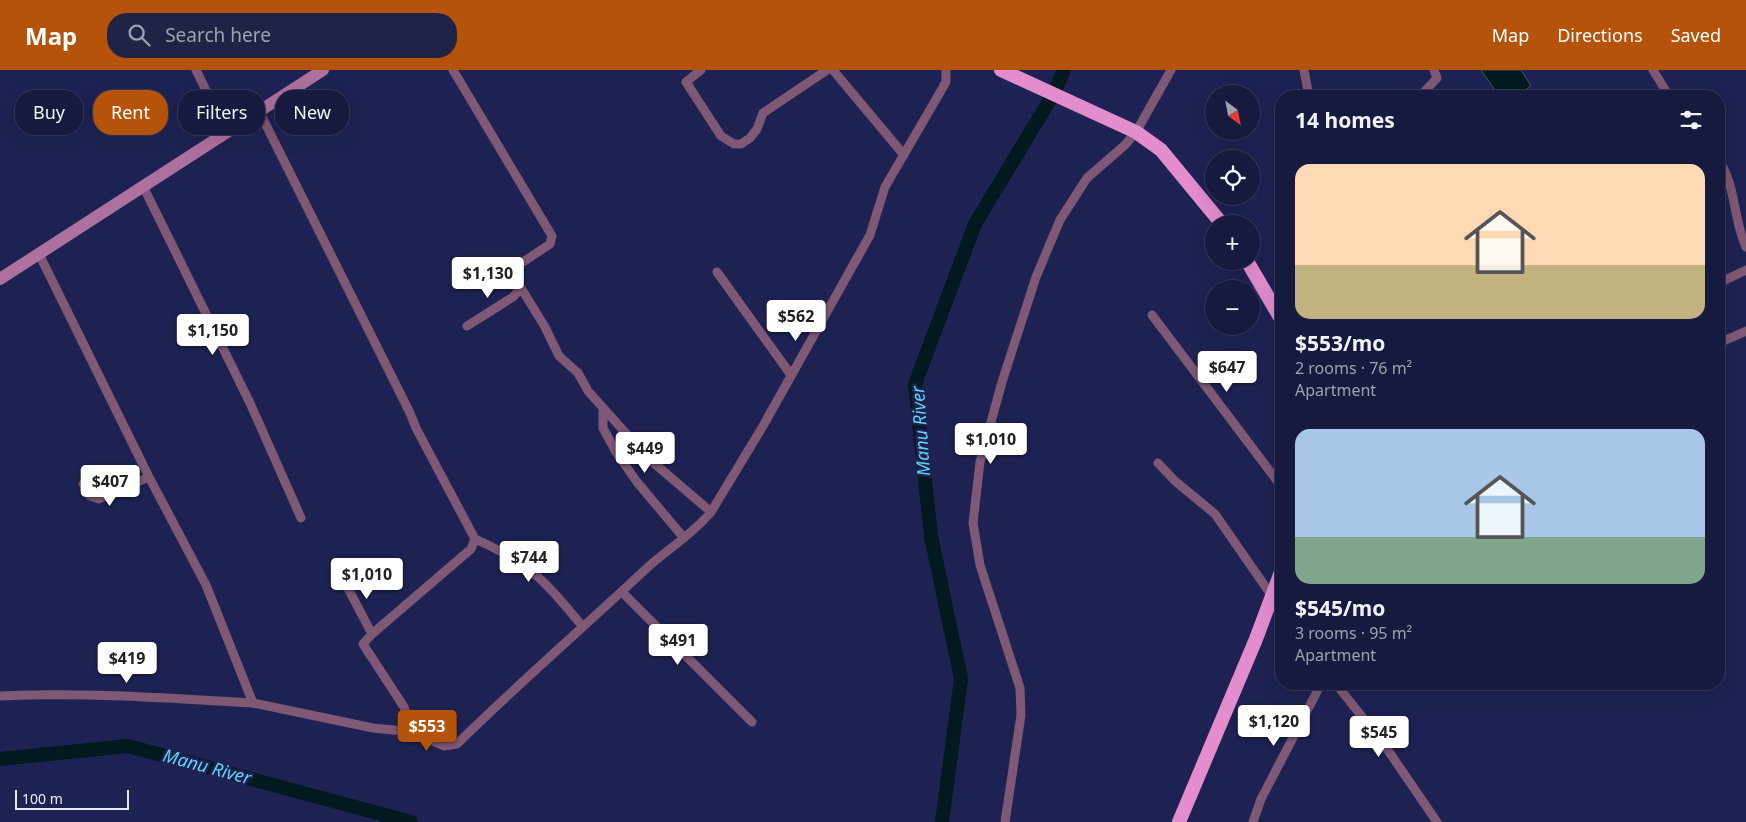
<!DOCTYPE html>
<meta charset="utf-8">
<style>
:root{--surface:#161a3e;--page:#1f2345;--text:#f1f3f6;--muted:#9ea1b0;--line:#353858;--accent:#b45309}
body{margin:0;font-family:"Noto Sans",sans-serif;background:var(--page);color:var(--text);height:100vh;display:flex;flex-direction:column;font-size:19px;white-space:nowrap}
*{box-sizing:border-box;margin:0}
p{font-size:16px;color:var(--muted)}
.icon{flex:none;width:28px;height:28px;fill:none;stroke:currentColor;stroke-width:2;stroke-linecap:round;stroke-linejoin:round}
.map{position:relative;flex:1;overflow:hidden}
.sheet{position:absolute;left:1275px;top:20px;width:450px;height:600px;display:flex;flex-direction:column;background:var(--surface);border-radius:20px;box-shadow:0 5px 20px #0002,0 0 0 1px var(--line)}
.sheet>*{flex:none}
.banner{position:absolute;left:15px;top:20px;width:475px;height:45px;display:flex;gap:10px}
.needle{width:32px;rotate:148deg}
.controls{position:absolute;left:1205px;top:15px;display:grid;gap:10px}
.controls a{display:grid;place-items:center;width:55px;height:55px;border-radius:50%;background:var(--surface);box-shadow:0 5px 20px #0002,0 0 0 1px var(--line);font-size:25px}
.scale{position:absolute;left:15px;bottom:12px;width:114px;box-sizing:border-box;padding-left:5px;border:2px solid #e8ecff;border-top:0;font-size:14px;line-height:18px;white-space:nowrap;color:#e8ecff;-webkit-text-stroke:4px #1e2252;paint-order:stroke}
.price{position:absolute;translate:-50% -42px;padding:0 11px;border-radius:5px;background:#fff;color:#222;font-size:16px;line-height:32px;filter:drop-shadow(0 1px 2px #0008)}
.price::after{content:'';position:absolute;left:50%;top:30px;width:15px;height:11px;margin-left:-8px;background:inherit;clip-path:polygon(0 0,100% 0,50% 100%)}
.price.active{background:var(--accent);color:#fff}
ul{padding:0;list-style:none}
li{display:grid;align-content:center;gap:10px;height:265px;padding:0 20px}
li span{display:grid;place-items:center;height:155px;border-radius:15px;color:#555}
li>.icon{margin-inline-start:auto}
span .icon{width:90px;height:90px;fill:#fffc;stroke-width:1}
li b{font-size:21px}
h2{display:flex;justify-content:space-between;align-items:center;height:60px;padding:0 20px;font-size:21px}
.pill{padding:0 18px;border-radius:20px;background:var(--surface);box-shadow:0 5px 20px #0002,0 0 0 1px var(--line);font-size:18px;line-height:45px}
.pill.active{background:var(--accent);color:#fff}
header{display:flex;align-items:center;gap:30px;box-sizing:border-box;height:70px;padding:0 25px;background:var(--accent);color:#fff}
header strong{font-size:24px}
nav{display:flex;gap:28px;margin-inline-start:auto;font-size:18px}
.search{width:350px;height:45px;background:var(--page);display:flex;align-items:center;gap:12px;box-sizing:border-box;padding:0 18px;border-radius:20px;color:var(--muted);font-size:19px}
.map>svg:first-child{display:block}
.water{fill:#02191f;stroke:#475862}
.lines{fill:none;stroke-linecap:round;stroke-linejoin:round}
.river{stroke:#02191f;stroke-width:14}
.minor{stroke:#7e5874;stroke-width:9}
.secondary{stroke:#ad719f;stroke-width:12}
.trunk{stroke:#e38dce;stroke-width:14}
.labels{text-anchor:middle;stroke-width:5;stroke-linejoin:round;paint-order:stroke}
.water-label{font-size:18px;font-style:italic;fill:#5fd5f2;stroke:#1e2252}
</style>
<header>
<strong>Map</strong>
<div class="search"><svg class="icon" aria-label="search" viewBox="0 0 24 24"><circle cx="10" cy="10" r="6"/><path d="M15 15l6 6"/></svg>Search here</div>
<nav><a>Map</a><a>Directions</a><a>Saved</a></nav>
</header>
<div class="map">
<svg width="1746" height="752" viewBox="0 0 1746 752">
<rect width="100%" height="100%" fill="#1e2252"/>
<path class="water" d="M1481,0H1521L1531,16L1516,26H1499Z"/>
<g class="lines">
<path class="river" d="M0,689L128,676L411,752
M942,752L961,609L931,466L915,314L975,154L1054,23L1064,0"/>
<path class="minor" d="M196,0L226,61
M453,0L552,166L550,174L517,196L513,205L545,257L559,286L578,303L588,321L648,388L711,442
M701,0L686,12L721,66L734,74H741L750,68L757,59L763,43L827,0
M833,0L904,85
M1304,0L1309,26
M1653,0L1669,26
M1424,26V22L1437,8L1434,0
M259,41L410,343L416,358L475,469L471,479L372,564L363,574L404,637L412,662
M1719,91C1736,115 1733,149 1746,177
M143,116L250,333L301,448
M39,184L149,407L206,515L253,633L373,658L412,662L444,676L457,674C519,613 584,557 648,497C669,478 693,464 711,442L763,356L870,165L885,117L946,12V0
M717,202L791,305
M1719,213L1746,200
M1152,245L1281,416
M467,256L513,227L521,218
M1719,273L1746,261
M603,338V358L616,382L637,412L684,468
M1158,393L1175,411L1215,444L1281,539
M83,414L90,426L99,429L149,407
M475,469C530,493 546,512 583,557
M342,507L372,564
M622,522L752,652
M1336,614L1383,673L1437,752
M0,626C85,622 168,628 253,633
M1005,752L1021,645L1020,618L980,495L973,453L980,392L1002,312L1036,207L1060,150L1087,108L1125,75L1136,62L1171,0
M1253,752L1261,729L1321,614"/>
<path class="secondary" d="M0,209L323,0"/>
<path class="trunk" d="M1001,0L1136,62L1161,80L1222,154
M1247,191L1281,249
M1179,752L1256,569L1281,502"/>
</g>
<g class="labels">
<g class="water-label">
<text transform="translate(921 361) rotate(-94)" y="6">Manu River</text>
<text transform="translate(207 697) rotate(15)" y="6">Manu River</text>
</g>
</g>
</svg>
<div class="controls">
<a><svg class="needle" viewBox="-14 -14 28 28"><path d="M0-13l5 13h-10z" fill="#e53935"/><path d="M0 13l5-13h-10z" fill="#9ea1b0"/></svg></a>
<a><svg class="icon" aria-label="locate" viewBox="0 0 24 24"><circle cx="12" cy="12" r="6"/><path d="M12 2v4M12 18v4M2 12h4M18 12h4"/></svg></a>
<a>+</a>
<a>−</a>
</div>
<div class="scale">100 m</div>
<b class="price" style="left:488px;top:229px">$1,130</b>
<b class="price" style="left:796px;top:272px">$562</b>
<b class="price" style="left:213px;top:286px">$1,150</b>
<b class="price" style="left:1227px;top:323px">$647</b>
<b class="price" style="left:991px;top:395px">$1,010</b>
<b class="price" style="left:645px;top:404px">$449</b>
<b class="price" style="left:110px;top:437px">$407</b>
<b class="price" style="left:529px;top:513px">$744</b>
<b class="price" style="left:367px;top:530px">$1,010</b>
<b class="price" style="left:678px;top:596px">$491</b>
<b class="price" style="left:127px;top:614px">$419</b>
<b class="price" style="left:1274px;top:677px">$1,120</b>
<b class="price active" style="left:427px;top:682px">$553</b>
<b class="price" style="left:1379px;top:688px">$545</b>
<div class="banner">
<a class="pill">Buy</a>
<a class="pill active">Rent</a>
<a class="pill">Filters</a>
<a class="pill">New</a>
</div>
<section class="sheet">
<h2>14 homes<svg class="icon" aria-label="filters" viewBox="0 0 24 24"><path d="M4 7h16M4 17h16"/><circle cx="9" cy="7" r="2"/><circle cx="15" cy="17" r="2"/></svg></h2>
<ul>
<li><span style="background:linear-gradient(#ffd9b3 65%,#c2b280 0)"><svg class="icon" aria-label="home" viewBox="0 0 24 24"><path d="M3 11l9-7 9 7M6 9v11h12V9"/></svg></span><div><b>$553/mo</b><p>2 rooms · 76 m²</p><p>Apartment</p></div></li>
<li><span style="background:linear-gradient(#a9c7e8 70%,#7fa58c 0)"><svg class="icon" aria-label="home" viewBox="0 0 24 24"><path d="M3 11l9-7 9 7M6 9v11h12V9"/></svg></span><div><b>$545/mo</b><p>3 rooms · 95 m²</p><p>Apartment</p></div></li>
</ul>
</section>
</div>
